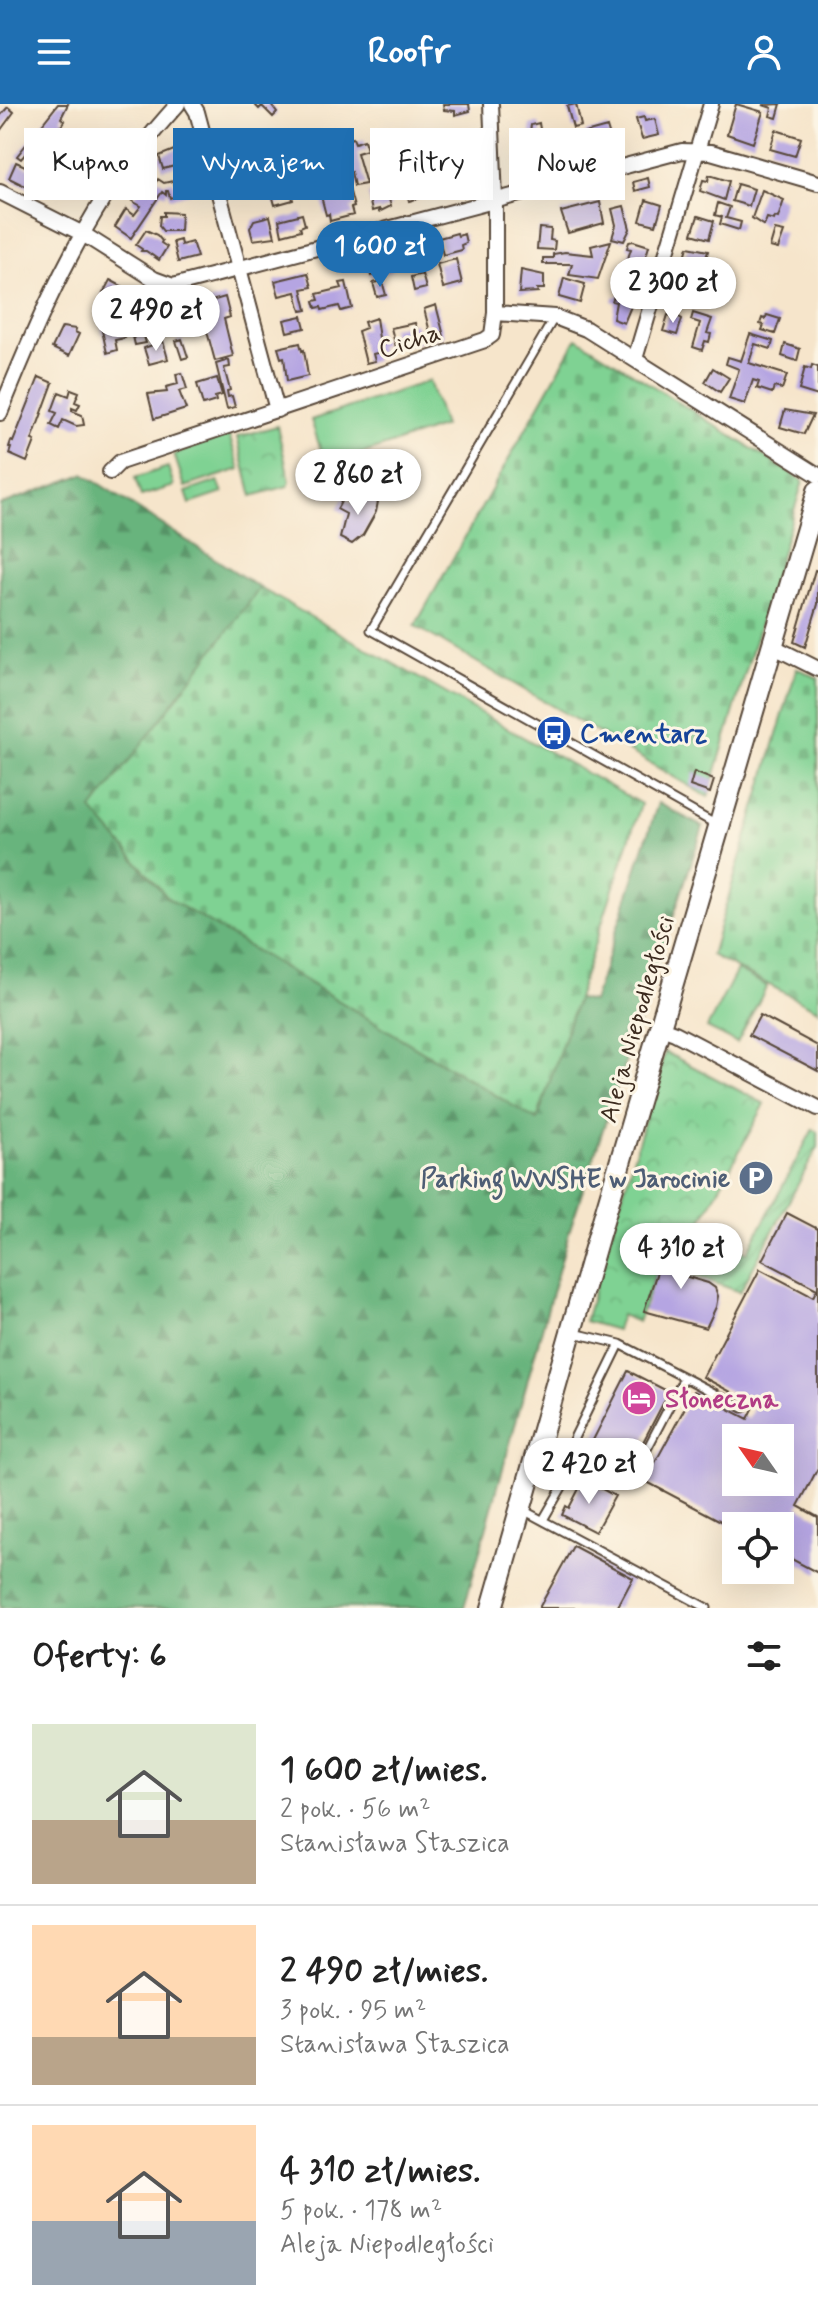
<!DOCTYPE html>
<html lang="pl">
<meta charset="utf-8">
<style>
:root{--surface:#fff;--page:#f2f2f2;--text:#222;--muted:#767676;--line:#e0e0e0;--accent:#1f6fb2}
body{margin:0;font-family:Mynerve,sans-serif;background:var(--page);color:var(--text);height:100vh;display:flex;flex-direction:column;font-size:30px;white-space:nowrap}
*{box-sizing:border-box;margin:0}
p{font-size:26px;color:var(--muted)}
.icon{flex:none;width:44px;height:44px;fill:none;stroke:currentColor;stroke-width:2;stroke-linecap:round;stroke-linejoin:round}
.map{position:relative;height:1504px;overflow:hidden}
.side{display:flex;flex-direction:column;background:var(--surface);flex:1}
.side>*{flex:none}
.banner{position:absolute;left:24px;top:24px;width:770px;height:72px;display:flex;gap:16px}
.needle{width:52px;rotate:304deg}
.controls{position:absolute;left:722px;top:1320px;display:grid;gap:16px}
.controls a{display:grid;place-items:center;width:72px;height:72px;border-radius:0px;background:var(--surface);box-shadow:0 8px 32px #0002;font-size:40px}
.price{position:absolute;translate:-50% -68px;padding:0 18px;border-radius:28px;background:#fff;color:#222;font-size:26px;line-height:52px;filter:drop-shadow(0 2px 4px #0008)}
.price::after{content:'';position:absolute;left:50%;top:48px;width:24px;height:18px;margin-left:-12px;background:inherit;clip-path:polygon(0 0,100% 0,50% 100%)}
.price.on{background:var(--accent);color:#fff}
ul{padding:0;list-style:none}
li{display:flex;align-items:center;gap:24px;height:200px;padding:0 32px}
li+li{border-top:2px solid var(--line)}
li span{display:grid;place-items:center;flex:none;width:224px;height:160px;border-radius:0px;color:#555}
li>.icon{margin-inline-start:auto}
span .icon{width:96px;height:96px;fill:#fffc;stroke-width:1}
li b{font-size:34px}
h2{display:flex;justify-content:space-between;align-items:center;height:96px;padding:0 32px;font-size:34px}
.tag{padding:0 28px;border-radius:0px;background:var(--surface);box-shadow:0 8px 32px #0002;font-size:28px;line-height:72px}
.tag.on{background:var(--accent);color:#fff}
header{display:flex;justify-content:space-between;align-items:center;height:104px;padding:0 32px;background:var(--accent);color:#fff;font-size:36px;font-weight:700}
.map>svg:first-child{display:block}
.forest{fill:url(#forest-firs);stroke:#516f4e;stroke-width:2}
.cemetery{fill:url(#cemetery-stones);stroke:#5d7e58;stroke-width:2}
.park{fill:url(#park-crowns);stroke:#5d7e58;stroke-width:2}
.garden{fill:url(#garden-furrows);stroke:#5d7e58;stroke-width:2}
.pitch{fill:#7fd293;stroke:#5d7e58;stroke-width:2}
.building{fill:#b5a5e2;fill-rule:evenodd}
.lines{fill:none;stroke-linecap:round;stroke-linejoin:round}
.lane-casing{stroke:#574638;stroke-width:11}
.street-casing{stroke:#574638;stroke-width:18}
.secondary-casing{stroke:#574638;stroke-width:24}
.lane{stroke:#fff;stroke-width:7}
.street{stroke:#fff;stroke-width:14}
.secondary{stroke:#fff;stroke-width:20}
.labels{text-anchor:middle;stroke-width:6;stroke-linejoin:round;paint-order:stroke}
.street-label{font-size:26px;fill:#3b2a1e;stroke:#fcf5e5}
.transit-label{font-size:26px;font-weight:bold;fill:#164399;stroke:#fcf5e5;text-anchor:start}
.service-label{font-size:26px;font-weight:bold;fill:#4e5e75;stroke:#fcf5e5;text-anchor:end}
.hotel-label{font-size:26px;font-weight:bold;fill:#b23c85;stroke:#fcf5e5;text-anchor:start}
</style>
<header><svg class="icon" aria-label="menu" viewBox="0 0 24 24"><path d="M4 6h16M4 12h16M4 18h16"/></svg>Roofr<svg class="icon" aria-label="person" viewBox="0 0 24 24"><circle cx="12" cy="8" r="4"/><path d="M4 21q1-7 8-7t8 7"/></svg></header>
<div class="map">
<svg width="818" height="1504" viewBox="0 0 818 1504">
<defs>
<pattern id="forest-firs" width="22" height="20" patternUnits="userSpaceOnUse" patternTransform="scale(2)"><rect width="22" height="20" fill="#67b47d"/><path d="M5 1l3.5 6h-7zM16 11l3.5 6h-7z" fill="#569366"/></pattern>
<pattern id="cemetery-stones" width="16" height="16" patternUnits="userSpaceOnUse" patternTransform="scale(2)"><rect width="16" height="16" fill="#7fd293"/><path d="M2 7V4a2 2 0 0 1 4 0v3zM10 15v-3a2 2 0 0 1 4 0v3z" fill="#6fb47e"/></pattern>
<pattern id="park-crowns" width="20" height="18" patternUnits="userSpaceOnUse" patternTransform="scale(2)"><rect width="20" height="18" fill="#7fd293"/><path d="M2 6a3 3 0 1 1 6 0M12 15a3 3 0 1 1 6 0" fill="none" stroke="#6fb47e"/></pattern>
<pattern id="garden-furrows" width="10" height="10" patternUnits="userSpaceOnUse" patternTransform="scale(2)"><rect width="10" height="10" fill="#7fd293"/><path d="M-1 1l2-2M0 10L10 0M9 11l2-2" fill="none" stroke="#6fb47e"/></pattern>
</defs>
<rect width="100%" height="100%" fill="#fcf5e5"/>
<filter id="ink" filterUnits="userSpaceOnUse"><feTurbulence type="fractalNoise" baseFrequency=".0125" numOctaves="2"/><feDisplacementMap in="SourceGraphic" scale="16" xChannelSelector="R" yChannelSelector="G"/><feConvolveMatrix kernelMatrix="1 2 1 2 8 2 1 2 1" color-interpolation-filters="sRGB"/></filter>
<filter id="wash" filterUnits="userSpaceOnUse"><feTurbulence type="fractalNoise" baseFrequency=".006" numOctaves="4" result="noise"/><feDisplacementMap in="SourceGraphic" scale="32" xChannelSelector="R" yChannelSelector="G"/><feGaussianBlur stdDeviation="1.8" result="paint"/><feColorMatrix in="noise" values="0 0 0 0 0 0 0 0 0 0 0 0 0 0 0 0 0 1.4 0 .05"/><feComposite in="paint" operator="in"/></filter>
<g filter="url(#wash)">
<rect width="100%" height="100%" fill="#f6e5cb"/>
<path class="forest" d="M84,370L260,484L93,706L168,794L537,1016L577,895L593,898L658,699L703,723L569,1128L464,1504H0V401Z"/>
<path class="cemetery" d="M577,234L803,377L708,693L415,522Z
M260,484L641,700L537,1016L168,794L92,706Z
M797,564L818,574V906L711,851Z"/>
<path class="park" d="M277,322L290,378L288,382L252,392L237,333Z
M665,948L765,1000L689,1140L668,1134L638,1218L621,1211L616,1226L585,1217Z"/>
<path class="garden" d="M813,1025L818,1028V1043L740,1188L687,1169L695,1144L689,1140L698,1123L747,1149Z"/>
<path class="pitch" d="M429,277L444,322L326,362L311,316Z
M229,331L240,365L185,383L174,350Z
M168,363L174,382L141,392L135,374Z
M218,377L223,389L190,400L186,388Z
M737,866L767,882L737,939L707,924Z"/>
<g id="blocks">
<path class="building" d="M58,0H68L61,14L65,17L50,36L43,33L29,50L27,48L21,55L17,52Z
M258,0H270L277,9L273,13L262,2L259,5L256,2Z
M443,0H469L470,7L455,11V7L444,6Z
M576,0L581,22L573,24L567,2Z
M736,0L763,8L753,39L727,30Z
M781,0L777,14L770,12L772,4L763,1Z
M8,3L14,8L0,27V12Z
M644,13L645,17L655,15L659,31L642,35L636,15Z
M539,19L543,44L537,45L530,27L531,21Z
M607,23L613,43L590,49L585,29Z
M776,26L801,34L795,52L770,45Z
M424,28L425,32L434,29L440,50L444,49L446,56L433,59L428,38L421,40L420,36L416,37L415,30Z
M353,34L355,39L364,36L367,46L357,49L366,80L354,82L351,68L342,71L337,54L346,51L342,37Z
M395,37L399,56L405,54L409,67L394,71L386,39Z
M568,37L572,54L553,59L549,42Z
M184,42L190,58L163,65L159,52Z
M425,42L430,60L423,62L418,44Z
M251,45V57L245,60V63L231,64L228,51Z
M537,45L542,62L519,66L516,55L521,53L520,50Z
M16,58L39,68L31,85L9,74Z
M265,58L270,77L263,79L256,60Z
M319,68L323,83L313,86L309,71Z
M709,71L729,77L724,96L700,87L703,76L708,77Z
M648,74L650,83L635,87L633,78Z
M158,75L164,79L173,77L175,84L196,79L198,86L170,94L168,87H166V91L162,88L131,134L115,123L126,105L134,111L141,102L132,97L145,77L153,82Z
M423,76L424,80L428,79L431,91L409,97L405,81Z
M737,80L754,85L749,102L732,97Z
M349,84L354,103L351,104L353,111L330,117L329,110L326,111L321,92Z
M291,85L293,96L275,101L272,90Z
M379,85V87L386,85L391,102L379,108V105L372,107L368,90Z
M762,86L784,96L778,114L775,113L774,116L767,114L764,122L752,114Z
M646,96L662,101L656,121L640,117Z
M600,98L604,119L568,129L561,108Z
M718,99L730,103L726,114L741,118L739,126L720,120L722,113L715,111Z
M624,102L630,125L624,137L612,134L616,121L612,105Z
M164,108L181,109L180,127H163L159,122L160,112H164Z
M302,110L305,121L300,123L301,126L282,131L279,116Z
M270,112L275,133L253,136L250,124L254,116Z
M698,112L714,117L709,135L692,130Z
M539,124L551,125L550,136L555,137L554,146L537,145Z
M146,126L157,131L162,137L161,139L167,143L159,156L146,147H141L142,145L136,141Z
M775,126L784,128L778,145L770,143Z
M457,129L458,132L464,130L466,139L461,141L462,146L443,151L439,134Z
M180,136L181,141L192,138L197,153L178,158L173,138Z
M425,137L427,143L432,142L435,153L423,156L424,163L417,165L415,158L407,161L403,144Z
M611,137L598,175L569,171L572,160H543V154H553V150L565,148L593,151L591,142Z
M633,137L649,142L639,176L623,171L624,168L620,167L622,159L626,160L631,145L627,144L629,138Z
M688,143L708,147L703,164L708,165L705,174L700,172L697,181L694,180L689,197L673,193L678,175L682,176L684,167L681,166Z
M386,148L392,167L371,172L366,153Z
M456,155L462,179L443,184L437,160Z
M521,166L544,171V185H537L538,188L519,189Z
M308,169L312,183L302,185L307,206L301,207L296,188L279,192L275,177Z
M422,170L426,184L414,187L411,173Z
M564,174L585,180L580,199L559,193Z
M110,176L127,185L119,201L102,191Z
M382,177L386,191L377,193L373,179Z
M346,178L352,204L341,207L339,202L322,206L321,203L316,204L314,197L319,196L317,190L342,184L340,179Z
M619,190L634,195L624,219L613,215L616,198L612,197L614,192L617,193Z
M139,193L153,202L144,217L141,215L138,218L134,215L136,212L129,207Z
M225,193L230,213L224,215L233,252L215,257L205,220L213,218L208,198Z
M436,201L444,232L432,236L424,205Z
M186,202L190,219L171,224L166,207Z
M693,209L712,215L707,229L711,230L709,238L705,237L702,246L693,243L700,219L691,216Z
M674,210L682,215L677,231L663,227L668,211L673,212Z
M767,211L780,215L775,230L762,226L764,221L760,220L762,214L765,215Z
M302,212L305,224L287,228L284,216Z
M376,214L379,234H381L383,241L379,242L381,248L373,250L375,257L366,259L358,227L366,224L364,218Z
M121,217L125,234L115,236L117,246L107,249L101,222Z
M415,219L420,238L396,243L391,224Z
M62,223L76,225L75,228L79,230L69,252L52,244Z
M142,225L146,239L135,241L132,228Z
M750,230L773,237L771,245L755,240L749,259L787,271L782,285L774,283L772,289L757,284L759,278L753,276L745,300L729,295L739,265L726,260L728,253L741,257Z
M182,235L188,253L182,255L176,237Z
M163,237L168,255L149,260L144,244Z
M300,239L302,247L304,246L308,272L287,277L284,253L281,254L278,244Z
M785,240L800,245L797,257L782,252Z
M229,256L230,263L224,264L230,286L227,287L228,293L232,292L235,303L227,305L216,260Z
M812,261L818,263V292L799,286L805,263L811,265Z
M713,264L729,274L720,288L705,278Z
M182,269L187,285L179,287L186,305L154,315L148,290L167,288L166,283L178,280L176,270Z
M39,273L53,279L32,336L35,337L27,358L9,350L11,344L9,343L11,337L13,338Z
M217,274L222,291L215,293L216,297L203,301L197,280Z
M71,285L79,288L75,298L80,300L77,306L72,304V307L82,311L84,321L76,322L63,316L59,325L51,321L57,309L52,307L59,288L69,292Z
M785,306L813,311L804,330L780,323Z
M380,387L376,408L363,431L352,440L340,434L346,410L337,405L343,394L358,402L365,389L376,394Z
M815,466L818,467V500L805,543L794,538Z
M694,668L714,676L710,689L690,682Z
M760,911L818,942V967L749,931Z
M787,1109L818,1125V1364L798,1402L818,1413V1469L780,1449V1422H736V1425L645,1377L694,1287L748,1315L755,1301L703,1273L760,1165L813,1193L817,1185L762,1156ZM736,1334H780V1378H736Z
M667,1138L688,1144L681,1171L708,1179L715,1184L718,1192L716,1203L706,1224L644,1207Z
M628,1267L669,1288L629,1365L589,1344Z
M584,1375L615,1392L595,1428L562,1411L566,1402L569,1404Z
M573,1442L633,1474L617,1504H539Z"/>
</g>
</g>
<g filter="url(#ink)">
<use href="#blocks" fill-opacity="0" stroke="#574638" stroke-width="2"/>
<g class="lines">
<defs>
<path id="lane" d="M554,214L371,526L717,721
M574,1229L620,1240L743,1304
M620,1240L573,1336L576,1349L624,1373L635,1368L684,1274
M523,1406L707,1504
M543,1416L565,1378"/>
<path id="street" d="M192,0L197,8L277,306
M0,88L83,130L154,175L173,182L682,47L711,48L818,79
M495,209L555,213L586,225L818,371
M635,255L711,0
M0,309C30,235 62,160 105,92C126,59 152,29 178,0
M110,368L120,358L485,236L492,231L495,209V96L491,0
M772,542L818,565
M661,924L675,929L818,1004"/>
<path id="secondary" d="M492,1504L599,1130L818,387"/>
</defs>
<use href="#lane" class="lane-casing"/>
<use href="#street" class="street-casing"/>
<use href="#secondary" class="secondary-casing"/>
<use href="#lane" class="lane"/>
<use href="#street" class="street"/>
<use href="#secondary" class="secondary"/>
</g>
</g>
<defs>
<symbol id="bus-disc" viewBox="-11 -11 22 22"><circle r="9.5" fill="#1a4fb4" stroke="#fcf5e5"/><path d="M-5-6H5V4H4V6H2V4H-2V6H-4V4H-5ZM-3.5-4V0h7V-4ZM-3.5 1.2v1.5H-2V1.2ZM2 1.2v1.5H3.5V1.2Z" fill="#fff"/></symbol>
<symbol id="parking-disc" viewBox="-11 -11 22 22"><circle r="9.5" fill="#5c6f8a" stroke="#fcf5e5"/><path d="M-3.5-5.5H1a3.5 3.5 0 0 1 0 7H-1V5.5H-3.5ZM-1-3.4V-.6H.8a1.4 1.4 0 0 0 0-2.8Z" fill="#fff"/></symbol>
<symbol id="hotel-disc" viewBox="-11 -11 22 22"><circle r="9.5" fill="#d1479c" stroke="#fcf5e5"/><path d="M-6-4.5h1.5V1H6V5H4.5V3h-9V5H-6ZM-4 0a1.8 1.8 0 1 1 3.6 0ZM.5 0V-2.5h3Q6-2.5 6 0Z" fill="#fff"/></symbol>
</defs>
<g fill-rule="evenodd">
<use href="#bus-disc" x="534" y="609" width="40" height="40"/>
<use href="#parking-disc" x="736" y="1054" width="40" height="40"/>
<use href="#hotel-disc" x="619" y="1274" width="40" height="40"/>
</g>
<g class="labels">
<g class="street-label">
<text transform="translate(409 236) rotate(-18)" y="9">Cicha</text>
<text transform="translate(636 915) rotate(-74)" y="9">Aleja Niepodległości</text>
</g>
<g class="transit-label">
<text x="580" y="638">Cmentarz</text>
</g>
<g class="service-label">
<text x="730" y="1083">Parking WWSHE w Jarocinie</text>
</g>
<g class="hotel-label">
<text x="665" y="1303">Słoneczna</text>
</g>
</g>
</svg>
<div class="controls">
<a><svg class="needle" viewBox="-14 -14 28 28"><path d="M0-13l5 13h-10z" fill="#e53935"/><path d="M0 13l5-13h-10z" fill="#767676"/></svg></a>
<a><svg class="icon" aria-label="locate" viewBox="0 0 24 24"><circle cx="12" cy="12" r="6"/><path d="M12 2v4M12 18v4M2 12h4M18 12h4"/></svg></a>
</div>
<b class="price on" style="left:380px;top:185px">1 600 zł</b>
<b class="price" style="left:673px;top:221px">2 300 zł</b>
<b class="price" style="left:156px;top:249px">2 490 zł</b>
<b class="price" style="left:358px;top:413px">2 860 zł</b>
<b class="price" style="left:681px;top:1187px">4 310 zł</b>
<b class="price" style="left:589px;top:1402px">2 420 zł</b>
<div class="banner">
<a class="tag">Kupno</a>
<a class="tag on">Wynajem</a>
<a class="tag">Filtry</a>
<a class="tag">Nowe</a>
</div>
</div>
<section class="side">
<h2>Oferty: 6<svg class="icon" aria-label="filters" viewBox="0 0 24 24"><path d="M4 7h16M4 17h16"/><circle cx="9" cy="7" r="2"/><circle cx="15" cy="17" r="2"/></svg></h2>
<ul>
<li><span style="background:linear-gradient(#dfe7d0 60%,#b9a48a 0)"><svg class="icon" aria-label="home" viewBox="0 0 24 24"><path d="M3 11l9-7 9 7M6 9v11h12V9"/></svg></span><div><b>1 600 zł/mies.</b><p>2 pok. · 56 m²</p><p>Stanisława Staszica</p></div></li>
<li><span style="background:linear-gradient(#ffd9b3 70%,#b9a48a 0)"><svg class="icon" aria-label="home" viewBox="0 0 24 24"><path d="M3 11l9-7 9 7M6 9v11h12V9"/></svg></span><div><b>2 490 zł/mies.</b><p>3 pok. · 95 m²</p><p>Stanisława Staszica</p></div></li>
<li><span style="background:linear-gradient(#ffd9b3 60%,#9aa5b1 0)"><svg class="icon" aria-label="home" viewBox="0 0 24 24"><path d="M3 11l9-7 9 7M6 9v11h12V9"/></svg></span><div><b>4 310 zł/mies.</b><p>5 pok. · 178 m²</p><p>Aleja Niepodległości</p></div></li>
</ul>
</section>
